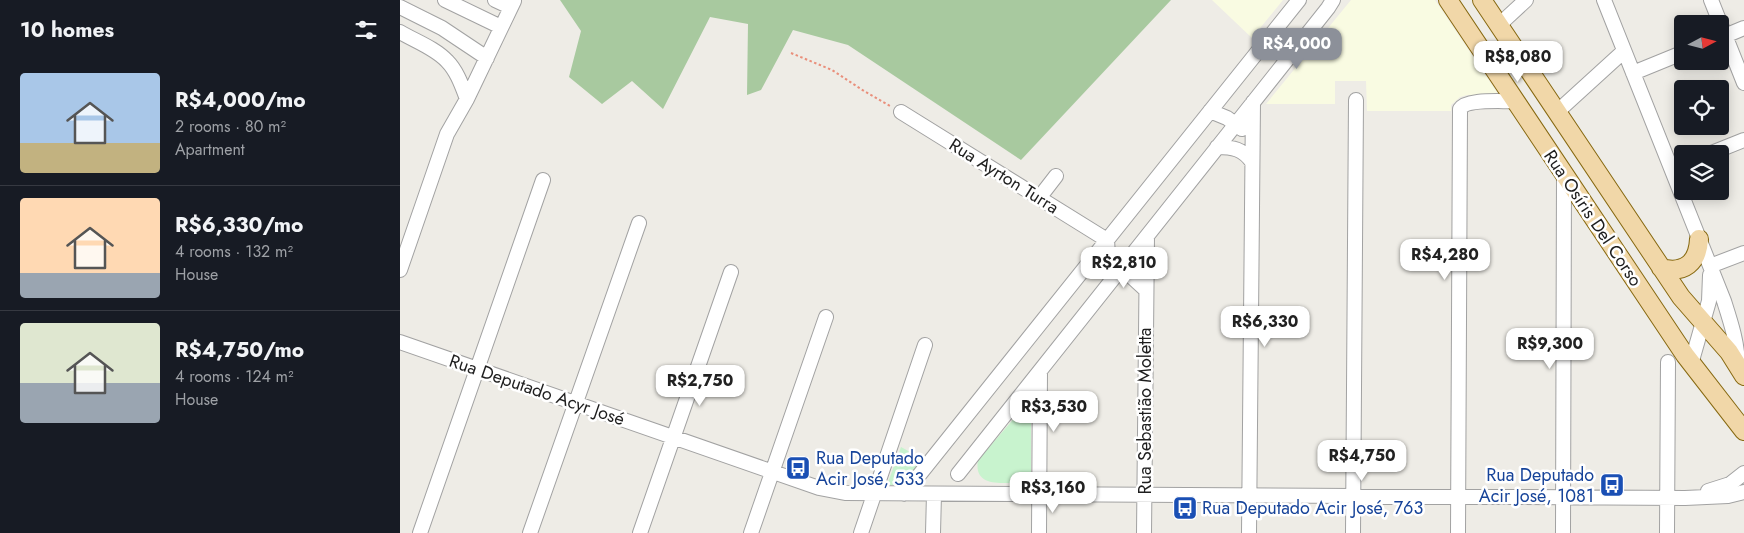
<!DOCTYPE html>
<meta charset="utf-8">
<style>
:root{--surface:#171b24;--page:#20242c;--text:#f1f3f6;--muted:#9ea1a6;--line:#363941;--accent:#8c9099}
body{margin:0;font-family:Jost,sans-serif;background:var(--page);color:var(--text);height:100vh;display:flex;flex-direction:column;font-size:19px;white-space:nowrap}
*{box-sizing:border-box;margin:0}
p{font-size:16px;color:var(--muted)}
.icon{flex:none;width:28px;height:28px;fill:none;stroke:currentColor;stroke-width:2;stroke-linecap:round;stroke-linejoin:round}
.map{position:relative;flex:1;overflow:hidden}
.side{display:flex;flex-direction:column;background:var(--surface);width:400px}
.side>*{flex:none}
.needle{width:32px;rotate:83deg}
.buttons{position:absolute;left:1274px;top:15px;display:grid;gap:10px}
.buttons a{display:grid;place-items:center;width:55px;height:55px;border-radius:5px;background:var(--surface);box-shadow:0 2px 12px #0003;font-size:25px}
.price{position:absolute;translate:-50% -42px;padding:0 11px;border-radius:10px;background:#fff;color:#222;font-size:16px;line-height:32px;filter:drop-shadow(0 1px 2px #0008)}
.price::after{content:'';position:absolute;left:50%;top:30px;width:15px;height:11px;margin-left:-8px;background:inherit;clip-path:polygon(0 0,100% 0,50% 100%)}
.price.selected{background:var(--accent);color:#fff}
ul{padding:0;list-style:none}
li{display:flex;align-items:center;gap:15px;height:125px;padding:0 20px}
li+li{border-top:1px solid var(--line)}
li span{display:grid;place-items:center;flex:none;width:140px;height:100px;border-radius:5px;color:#555}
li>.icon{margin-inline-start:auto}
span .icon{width:60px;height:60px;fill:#fffc;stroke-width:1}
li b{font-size:21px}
h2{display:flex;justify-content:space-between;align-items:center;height:60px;padding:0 20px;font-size:21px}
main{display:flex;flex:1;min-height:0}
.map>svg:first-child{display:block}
.education{fill:#f9fbe2}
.forest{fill:#a8c99f}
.park{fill:#c8f3ce}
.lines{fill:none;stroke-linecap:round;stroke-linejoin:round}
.minor-casing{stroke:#a2a2a2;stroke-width:16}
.major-casing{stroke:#876911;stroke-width:20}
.path{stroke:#e98f7b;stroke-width:2;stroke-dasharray:2.5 2.5;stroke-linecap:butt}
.minor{stroke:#fff;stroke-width:14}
.major{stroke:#f1d7a8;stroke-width:18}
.labels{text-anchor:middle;stroke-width:5;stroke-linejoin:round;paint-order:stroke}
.street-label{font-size:18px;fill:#1e1e1e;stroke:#fff}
.transit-label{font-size:18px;fill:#164399;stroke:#fff;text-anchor:start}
</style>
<main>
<section class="side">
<h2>10 homes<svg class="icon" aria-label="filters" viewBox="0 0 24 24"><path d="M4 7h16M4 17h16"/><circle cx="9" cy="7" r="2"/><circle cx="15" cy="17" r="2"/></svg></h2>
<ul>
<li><span style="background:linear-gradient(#a9c7e8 70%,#c2b280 0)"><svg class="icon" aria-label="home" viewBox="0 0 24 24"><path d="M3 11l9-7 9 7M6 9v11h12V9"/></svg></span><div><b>R$4,000/mo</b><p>2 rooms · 80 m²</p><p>Apartment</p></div></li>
<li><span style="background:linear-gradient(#ffd9b3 75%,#9aa5b1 0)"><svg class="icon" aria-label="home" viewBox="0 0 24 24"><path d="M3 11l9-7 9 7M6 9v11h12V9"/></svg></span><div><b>R$6,330/mo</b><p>4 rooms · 132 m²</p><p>House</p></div></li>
<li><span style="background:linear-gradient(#dfe7d0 60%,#9aa5b1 0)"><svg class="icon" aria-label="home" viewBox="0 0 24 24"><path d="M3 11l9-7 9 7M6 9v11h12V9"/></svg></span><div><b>R$4,750/mo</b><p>4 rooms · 124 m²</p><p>House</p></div></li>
</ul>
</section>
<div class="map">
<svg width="1344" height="533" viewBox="0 0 1344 533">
<rect width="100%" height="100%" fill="#eeece6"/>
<path class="education" d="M812,0H883L852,38Z
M951,0H1035L1098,94L1097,96L1067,95L1060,97L1051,105V111H967L966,81H935V104H866Z"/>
<path class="forest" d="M160,0H771L621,160L448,45L393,30L361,90L347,95L348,24L310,17L263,109L232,81L202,104L169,77L181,31Z"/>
<path class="park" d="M622,414L630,417L631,422V476L628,480L624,483C604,482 573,489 578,460L617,415Z
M501,447L523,459L503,485H487Z"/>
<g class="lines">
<defs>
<path id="minor" d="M45,0L101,27
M95,0L110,7
M1204,0L1324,301C1331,323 1337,341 1338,364L1341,363
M1311,0L1344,83
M0,7L42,28L87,58
M1099,25L1126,0
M0,32C15,41 35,48 47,61C57,71 62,86 67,99
M1320,38L1344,28
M1233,73L1282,53
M810,111L827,118L842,129
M501,112L707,240L708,255L745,289
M1157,112L1224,51
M817,147C833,147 843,149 852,162
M1309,154L1344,140
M639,198L656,176
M1310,266L1344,253
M0,270L47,134L67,99L114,1
M0,342L419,488L445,493L1285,498L1328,496L1344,492
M1291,364L1309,301L1310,275
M558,474L928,8L933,0
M1308,491L1330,484L1344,473
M504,494L899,0
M20,533L143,180
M130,533L239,223
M240,533L331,272
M351,533L426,317
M461,533L525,345
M533,533L534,494
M639,533L640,371
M744,533L747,236
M849,533L853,102
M953,533L956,100
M1058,533L1060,109C1067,98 1103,102 1116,101
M1163,533L1164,175
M1267,533L1268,362"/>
<path id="major" d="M1048,0L1285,355L1344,431
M1082,0L1281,297L1329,352L1344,376
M1261,268C1284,274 1298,263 1299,239"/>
</defs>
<use href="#minor" class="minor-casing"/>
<use href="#major" class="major-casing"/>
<path class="path" d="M391,53L432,70L464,91L490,106"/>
<use href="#minor" class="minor"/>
<use href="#major" class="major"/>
</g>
<defs>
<symbol id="bus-square" viewBox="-11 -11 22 22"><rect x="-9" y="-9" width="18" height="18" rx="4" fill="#1a4fb4" stroke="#fff"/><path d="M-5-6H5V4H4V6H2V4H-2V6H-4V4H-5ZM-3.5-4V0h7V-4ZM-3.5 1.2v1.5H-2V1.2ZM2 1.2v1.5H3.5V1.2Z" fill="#fff"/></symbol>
</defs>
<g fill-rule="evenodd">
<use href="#bus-square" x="384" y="454" width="28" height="28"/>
<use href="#bus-square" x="1198" y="471" width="28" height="28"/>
<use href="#bus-square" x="771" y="494" width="28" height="28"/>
</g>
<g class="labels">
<g class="street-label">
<text transform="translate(604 176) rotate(32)" y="6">Rua Ayrton Turra</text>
<text transform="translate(1193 218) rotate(56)" y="6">Rua Osíris Del Corso</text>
<text transform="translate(137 390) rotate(19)" y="6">Rua Deputado Acyr José</text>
<text transform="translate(745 411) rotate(-90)" y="6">Rua Sebastião Moletta</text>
</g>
<g class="transit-label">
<text x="416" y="464">Rua Deputado<tspan x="416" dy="21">Acir José, 533</tspan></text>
<text x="1194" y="481" text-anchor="end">Rua Deputado<tspan x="1194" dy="21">Acir José, 1081</tspan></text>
<text x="802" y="514">Rua Deputado Acir José, 763</text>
</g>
</g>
</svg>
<div class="buttons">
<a><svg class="needle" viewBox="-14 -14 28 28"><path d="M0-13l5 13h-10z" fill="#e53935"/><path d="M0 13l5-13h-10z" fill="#9ea1a6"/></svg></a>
<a><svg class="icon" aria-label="locate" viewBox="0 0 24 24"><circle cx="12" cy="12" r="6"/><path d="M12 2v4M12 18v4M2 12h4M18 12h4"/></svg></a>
<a><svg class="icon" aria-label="layers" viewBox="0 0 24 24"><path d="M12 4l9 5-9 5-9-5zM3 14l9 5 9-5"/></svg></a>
</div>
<b class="price selected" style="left:897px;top:70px">R$4,000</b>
<b class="price" style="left:1118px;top:83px">R$8,080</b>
<b class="price" style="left:1045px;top:281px">R$4,280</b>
<b class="price" style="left:724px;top:289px">R$2,810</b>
<b class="price" style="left:865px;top:348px">R$6,330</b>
<b class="price" style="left:1150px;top:370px">R$9,300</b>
<b class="price" style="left:300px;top:407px">R$2,750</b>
<b class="price" style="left:654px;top:433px">R$3,530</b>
<b class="price" style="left:962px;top:482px">R$4,750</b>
<b class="price" style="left:653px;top:514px">R$3,160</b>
</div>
</main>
